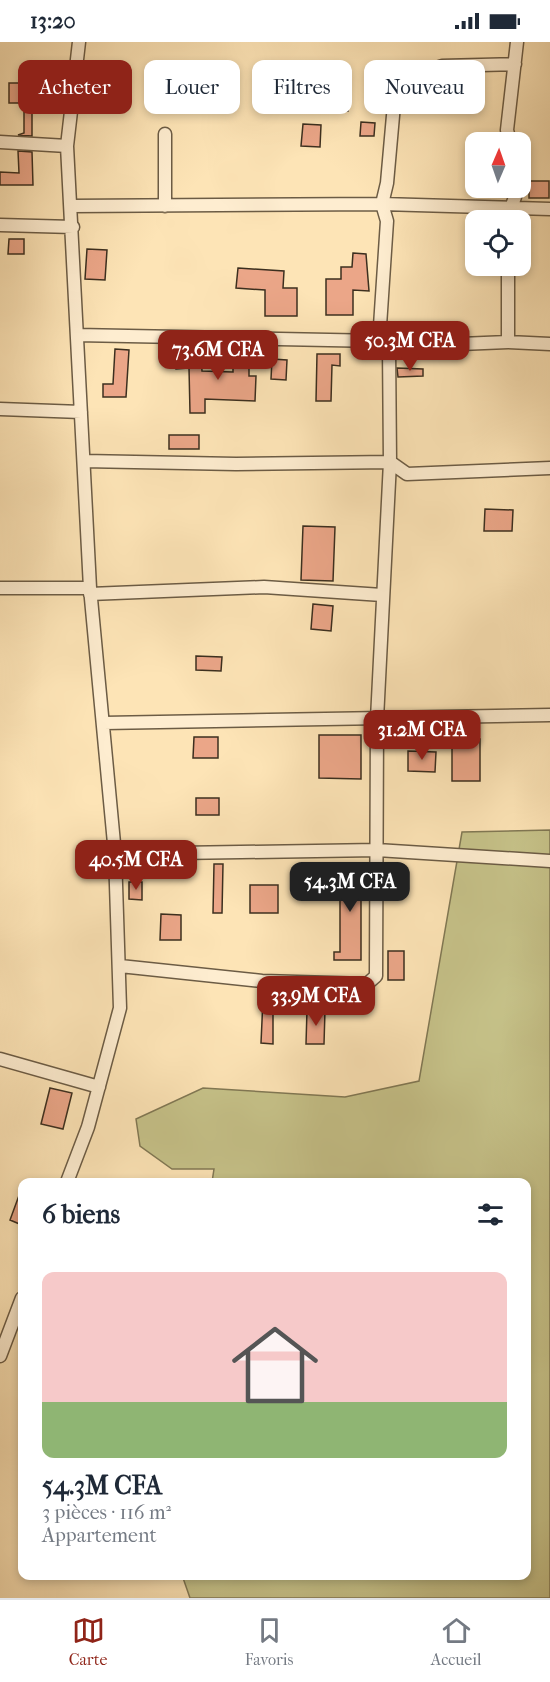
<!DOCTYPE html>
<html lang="fr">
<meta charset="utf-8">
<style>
:root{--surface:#fff;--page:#f2f2f3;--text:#1f2937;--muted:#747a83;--line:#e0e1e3;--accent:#8f2418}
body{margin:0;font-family:"IM FELL French Canon",serif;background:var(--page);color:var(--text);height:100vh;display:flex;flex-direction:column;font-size:22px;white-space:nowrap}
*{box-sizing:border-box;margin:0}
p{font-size:20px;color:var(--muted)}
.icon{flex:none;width:33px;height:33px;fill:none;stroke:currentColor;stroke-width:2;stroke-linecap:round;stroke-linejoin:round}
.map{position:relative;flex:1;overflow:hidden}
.drawer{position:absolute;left:18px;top:1136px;width:513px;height:402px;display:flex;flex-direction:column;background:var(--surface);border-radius:12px;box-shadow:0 3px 9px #0003}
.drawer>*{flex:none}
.guide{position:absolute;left:18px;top:18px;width:514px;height:54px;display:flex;gap:12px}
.needle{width:39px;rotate:2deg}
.tools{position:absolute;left:465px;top:90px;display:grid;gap:12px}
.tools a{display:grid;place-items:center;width:66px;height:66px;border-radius:12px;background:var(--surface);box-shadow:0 3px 9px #0003;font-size:30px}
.price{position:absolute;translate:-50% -51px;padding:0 14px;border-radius:12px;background:var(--accent);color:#fff;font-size:20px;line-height:39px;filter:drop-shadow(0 2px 3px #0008)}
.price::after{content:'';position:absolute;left:50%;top:36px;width:18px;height:14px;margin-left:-9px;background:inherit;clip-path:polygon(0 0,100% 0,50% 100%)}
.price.current{background:#222;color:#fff}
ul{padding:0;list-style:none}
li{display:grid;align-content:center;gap:12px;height:318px;padding:0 24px}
li span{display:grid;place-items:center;height:186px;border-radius:12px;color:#555}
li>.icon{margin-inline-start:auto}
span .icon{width:108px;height:108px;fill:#fffc;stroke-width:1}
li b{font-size:26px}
h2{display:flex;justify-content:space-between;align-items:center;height:72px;padding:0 24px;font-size:26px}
.pill{padding:0 21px;border-radius:12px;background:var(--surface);box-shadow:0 3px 9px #0003;font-size:21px;line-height:54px}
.pill.current{background:var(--accent);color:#fff}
.status{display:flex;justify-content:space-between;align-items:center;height:42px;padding:0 30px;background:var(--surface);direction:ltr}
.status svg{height:16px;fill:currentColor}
.menu{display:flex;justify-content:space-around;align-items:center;height:84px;border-top:2px solid var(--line);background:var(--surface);font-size:16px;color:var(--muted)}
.menu a{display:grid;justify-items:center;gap:3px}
.menu .current{color:var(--accent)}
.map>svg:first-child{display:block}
.green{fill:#c6c289;stroke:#817854;stroke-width:1.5}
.building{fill:#eba688;stroke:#3c2f1f;stroke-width:1.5}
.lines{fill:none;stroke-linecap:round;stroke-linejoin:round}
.street-casing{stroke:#6c5c45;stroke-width:15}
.street{stroke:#feedd0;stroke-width:12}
</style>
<div class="status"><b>13:20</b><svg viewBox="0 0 49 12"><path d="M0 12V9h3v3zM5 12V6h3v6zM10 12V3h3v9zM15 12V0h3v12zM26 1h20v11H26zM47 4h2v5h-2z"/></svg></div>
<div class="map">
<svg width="550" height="1556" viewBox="0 0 550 1556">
<rect width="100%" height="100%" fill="#fde4b6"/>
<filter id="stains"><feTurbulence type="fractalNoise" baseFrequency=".00333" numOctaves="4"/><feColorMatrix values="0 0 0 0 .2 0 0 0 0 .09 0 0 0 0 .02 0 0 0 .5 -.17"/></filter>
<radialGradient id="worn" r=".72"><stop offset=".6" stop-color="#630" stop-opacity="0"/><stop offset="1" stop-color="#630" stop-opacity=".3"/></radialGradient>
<path class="green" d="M550,788V1556H190L182,1533H526V1140H212L214,1127H172L140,1104L136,1077L203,1046L345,1055L419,1039L462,790Z"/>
<path class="building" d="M9,41H24V61H9Z
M416,50H432L431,67L415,66Z
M323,51L348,52V69L322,68Z
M24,70H32V94L18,93L24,91Z
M361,80L375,81L374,94H360Z
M303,82L321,83L320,105L301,104Z
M18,109L32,110L33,143H0V130L19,131Z
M529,139H549V156H529Z
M9,197H24V212H8Z
M87,207L107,208L105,238L85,237Z
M353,211L366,212L369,249L353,248V273H326V237H341V225H352Z
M238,226L284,229L283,246H297V274H265V248L236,246Z
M115,307L129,308L126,355H103V342H113Z
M233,309L249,310V334H256L255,359L205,357V371H190L189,326L176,327L175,312L201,311L202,329L233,330Z
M317,312H340V324L332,323L331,359H316Z
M272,317L287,318L286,338L271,337Z
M397,326L423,327V334L398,335Z
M169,393H199V407H169Z
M485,467L513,468L512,489H484Z
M303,484L335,485L333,539L301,538Z
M313,562L333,564L331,589L311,587Z
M196,614L222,615L221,629L196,628Z
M319,693H361V737L319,736Z
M452,694L480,697V739H452Z
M194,695H218V716H193Z
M408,709L436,710L435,730L408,729Z
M196,756H219V773H196Z
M214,822H223L222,871H213Z
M340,822H361V918H334V910H340Z
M129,840H142V858L129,857Z
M250,843H278V871H250Z
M161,872L181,873V898H160Z
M388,909H404V938H388Z
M263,957H273V1002L261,1001Z
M307,968H325L324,1002H306Z
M50,1046L72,1051L63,1087L41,1082Z
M21,1148H22V1183L10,1178Z"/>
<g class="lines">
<defs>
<path id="street" d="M165,92V164
M0,100L67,104
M510,100L507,88L517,0
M71,164L382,162L550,167
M509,178C509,165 516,158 517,146
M0,183L73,185
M77,293L379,299L389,305L508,300L550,302
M379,299L387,179L382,162L387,141L396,40L442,24L515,22
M508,300V224
M0,367L81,370
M84,419L236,422L390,420L407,432L550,426
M0,546H90
M90,552L264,545L382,553
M104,681L550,673
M115,812L377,808L550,819
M120,924L262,939L367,942L376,934L377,677L390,420L389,305
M0,1017L99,1045
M67,1140L88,1085L120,966L115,812L90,546L67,104L79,0
M0,1314L22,1256"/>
</defs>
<use href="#street" class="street-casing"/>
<use href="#street" class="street"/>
</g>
<rect width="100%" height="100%" filter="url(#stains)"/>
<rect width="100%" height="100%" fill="url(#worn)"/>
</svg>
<div class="tools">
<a><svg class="needle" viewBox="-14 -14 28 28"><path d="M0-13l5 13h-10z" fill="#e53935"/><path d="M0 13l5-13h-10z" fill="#747a83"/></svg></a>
<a><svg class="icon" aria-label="locate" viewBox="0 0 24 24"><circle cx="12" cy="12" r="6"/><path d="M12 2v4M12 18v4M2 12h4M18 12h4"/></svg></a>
</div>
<b class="price" style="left:410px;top:330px">50.3M CFA</b>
<b class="price" style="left:218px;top:339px">73.6M CFA</b>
<b class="price" style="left:422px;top:719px">31.2M CFA</b>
<b class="price" style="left:136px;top:849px">40.5M CFA</b>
<b class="price current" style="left:350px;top:871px">54.3M CFA</b>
<b class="price" style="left:316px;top:985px">33.9M CFA</b>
<div class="guide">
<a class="pill current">Acheter</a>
<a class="pill">Louer</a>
<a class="pill">Filtres</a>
<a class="pill">Nouveau</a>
</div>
<section class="drawer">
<h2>6 biens<svg class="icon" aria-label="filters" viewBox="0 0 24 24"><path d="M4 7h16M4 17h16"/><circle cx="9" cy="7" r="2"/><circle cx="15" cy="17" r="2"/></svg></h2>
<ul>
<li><span style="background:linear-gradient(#f6c9c9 70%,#8fb573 0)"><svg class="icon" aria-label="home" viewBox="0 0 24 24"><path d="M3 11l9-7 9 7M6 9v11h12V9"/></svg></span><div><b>54.3M CFA</b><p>3 pièces · 116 m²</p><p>Appartement</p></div></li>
</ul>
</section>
</div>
<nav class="menu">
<a class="current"><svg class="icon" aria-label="map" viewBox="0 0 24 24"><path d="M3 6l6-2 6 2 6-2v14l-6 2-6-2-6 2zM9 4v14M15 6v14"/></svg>Carte</a>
<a><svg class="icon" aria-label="saved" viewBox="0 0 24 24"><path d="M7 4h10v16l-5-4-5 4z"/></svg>Favoris</a>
<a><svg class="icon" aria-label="home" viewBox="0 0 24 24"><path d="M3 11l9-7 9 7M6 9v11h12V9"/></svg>Accueil</a>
</nav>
